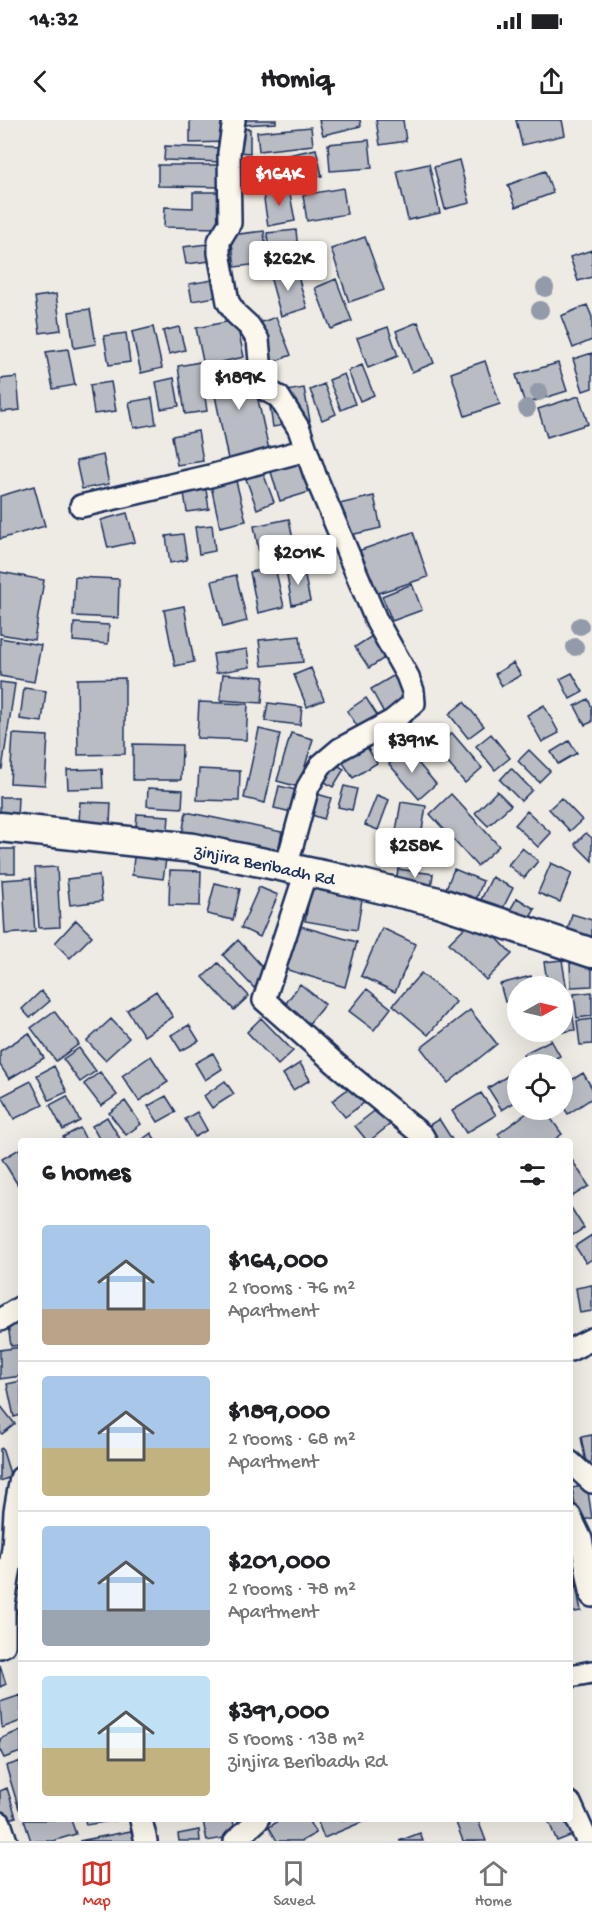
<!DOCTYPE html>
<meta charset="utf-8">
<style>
:root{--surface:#fff;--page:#f2f2f2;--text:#202124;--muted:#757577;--line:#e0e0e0;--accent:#d93025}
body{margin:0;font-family:"Gochi Hand",sans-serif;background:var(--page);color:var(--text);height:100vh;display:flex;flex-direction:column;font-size:22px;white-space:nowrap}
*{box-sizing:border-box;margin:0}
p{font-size:20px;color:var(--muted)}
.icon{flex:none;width:33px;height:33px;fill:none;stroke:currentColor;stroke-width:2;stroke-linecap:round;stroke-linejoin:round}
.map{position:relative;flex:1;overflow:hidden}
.sheet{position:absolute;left:18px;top:1018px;width:555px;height:684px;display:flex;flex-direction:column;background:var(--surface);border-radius:6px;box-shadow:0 6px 24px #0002}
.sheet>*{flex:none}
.needle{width:39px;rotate:82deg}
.buttons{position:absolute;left:507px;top:856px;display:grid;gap:12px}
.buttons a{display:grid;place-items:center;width:66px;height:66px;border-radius:50%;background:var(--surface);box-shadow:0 6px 24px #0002;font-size:30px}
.price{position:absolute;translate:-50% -51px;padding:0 14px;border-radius:6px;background:#fff;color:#222;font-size:20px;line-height:39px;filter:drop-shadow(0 2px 3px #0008)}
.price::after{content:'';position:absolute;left:50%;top:36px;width:18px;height:14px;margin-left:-9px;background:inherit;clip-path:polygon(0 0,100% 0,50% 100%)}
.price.selected{background:var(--accent);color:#fff}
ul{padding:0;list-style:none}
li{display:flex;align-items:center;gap:18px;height:150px;padding:0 24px}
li+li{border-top:2px solid var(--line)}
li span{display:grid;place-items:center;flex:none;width:168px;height:120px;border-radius:6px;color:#555}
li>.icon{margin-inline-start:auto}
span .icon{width:72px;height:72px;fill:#fffc;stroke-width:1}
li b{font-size:26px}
h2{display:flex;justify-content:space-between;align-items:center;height:72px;padding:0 24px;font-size:26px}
.status{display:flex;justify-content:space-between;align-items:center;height:42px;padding:0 30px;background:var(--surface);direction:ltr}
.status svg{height:16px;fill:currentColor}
header{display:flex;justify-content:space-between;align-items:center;height:78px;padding:0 24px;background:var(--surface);font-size:27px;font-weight:700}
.dock{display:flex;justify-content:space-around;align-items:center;height:84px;border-top:2px solid var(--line);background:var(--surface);font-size:16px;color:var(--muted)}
.dock a{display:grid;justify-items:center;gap:3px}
.dock .selected{color:var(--accent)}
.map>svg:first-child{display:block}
.building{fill:#b9bcc3;stroke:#1b2f5e;stroke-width:1.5}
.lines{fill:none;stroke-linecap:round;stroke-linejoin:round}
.street-casing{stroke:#1b2f5e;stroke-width:26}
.secondary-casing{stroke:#1b2f5e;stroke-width:33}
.street{stroke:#fbf7ec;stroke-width:21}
.secondary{stroke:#fbf7ec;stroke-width:28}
.tree{fill:#939aaa}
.labels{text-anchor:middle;stroke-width:5;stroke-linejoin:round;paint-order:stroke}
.street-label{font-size:18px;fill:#1b2f5e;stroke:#fbf7ec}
</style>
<div class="status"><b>14:32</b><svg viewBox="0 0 49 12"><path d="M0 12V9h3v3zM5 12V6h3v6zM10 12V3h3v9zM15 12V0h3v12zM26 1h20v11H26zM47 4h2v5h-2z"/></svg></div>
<header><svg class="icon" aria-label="back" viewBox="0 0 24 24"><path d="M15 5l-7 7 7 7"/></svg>Homiq<svg class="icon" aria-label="share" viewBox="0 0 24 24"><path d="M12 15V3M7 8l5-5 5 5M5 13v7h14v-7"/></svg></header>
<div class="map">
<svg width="592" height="1721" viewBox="0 0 592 1721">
<rect width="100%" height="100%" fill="#eeebe4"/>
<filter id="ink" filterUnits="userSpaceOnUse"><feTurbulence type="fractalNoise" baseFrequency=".0167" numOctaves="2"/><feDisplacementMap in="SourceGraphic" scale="12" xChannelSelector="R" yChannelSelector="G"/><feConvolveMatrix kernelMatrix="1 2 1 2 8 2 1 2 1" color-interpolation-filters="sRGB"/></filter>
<g filter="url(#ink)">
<path class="building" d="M190,0H225L226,22L190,23Z
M244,0H276V3L244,5Z
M319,0H360L361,6L323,15Z
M376,0H403L406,21L380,25Z
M516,0H562L565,15L522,25Z
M311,7L313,25L259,31L257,12Z
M236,8L250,9V33L236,32Z
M369,20L372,48L330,51L328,24Z
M165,26L223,28V42L164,40Z
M316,29L322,56L285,64L279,37Z
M264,38L267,59L249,61L247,40Z
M459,40L470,83L445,89L434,47Z
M429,44L440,93L408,100L397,51Z
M158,45H222V67L158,66Z
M545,51L553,73L516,87L508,65Z
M343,68L347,94L307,101L303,75Z
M289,69L295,101L268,106L263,73Z
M193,72H221V108L164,107L165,87L193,88Z
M296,110L298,130L269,133L267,113Z
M264,111L267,143L235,147L231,115Z
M365,117L384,170L349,182L331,129Z
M207,124L210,141L186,144L183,127Z
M592,130V157L578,161L570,137Z
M296,149L307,188L281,196L270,156Z
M336,159L352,201L331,209L315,168Z
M212,160L216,177L192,181L189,164Z
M56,174L61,210L40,213L35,177Z
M587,185L592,197V220L573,228L561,196Z
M90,189L96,224L74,228L69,192Z
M276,197L291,235L266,245L251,206Z
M236,200L244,237L204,246L196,208Z
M418,202L434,243L412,252L396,211Z
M153,207L162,248L141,253L132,212Z
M179,207L185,230L169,234L163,211Z
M388,207L398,236L368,248L357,218Z
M126,213L130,242L109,245L104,216Z
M68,229L75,265L53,269L46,232Z
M592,233V268L583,271L573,239Z
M485,241L500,284L465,296L451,253Z
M200,242L207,291L185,294L178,246Z
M250,243L269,330L228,339L210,251Z
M558,243L567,271L525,284L516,255Z
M362,245L374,275L360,281L348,251Z
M344,254L355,284L341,290L329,260Z
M17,257L20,290L1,292L0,259Z
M174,258L179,286L161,289L156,262Z
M111,262L116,291L94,294L90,265Z
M324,264L336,294L322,300L310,270Z
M304,268L310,301L273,307L268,274Z
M579,276L588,304L547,317L538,289Z
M152,278L156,304L134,308L129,282Z
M198,311L203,341L177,345L172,316Z
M103,335L109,364L82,369L76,341Z
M300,343L309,372L280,381L271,352Z
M262,350L274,382L257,389L245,356Z
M236,361L246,401L220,407L211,366Z
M205,363L209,389L187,392L183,367Z
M34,366L45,406L0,419V376Z
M374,376L381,408L346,416L339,384Z
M127,393L135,422L108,428L101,400Z
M289,399L295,430L260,437L254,406Z
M212,405L215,431L199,434L195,407Z
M413,412L428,457L369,476L355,432Z
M183,414L187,440L170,443L166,416Z
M275,447L284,487L258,493L250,452Z
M303,447L310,481L292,485L286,450Z
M0,452L44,460L34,520L0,514Z
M236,455L247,501L223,507L212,461Z
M75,457L119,459L118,498L73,496Z
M412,464L422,490L392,501L382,476Z
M184,486L194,542L175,546L164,490Z
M74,503L109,505L108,524L73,521Z
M389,505L403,526L369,548L355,527Z
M300,516L303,542L262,546L259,520Z
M0,518L41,525L34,562L0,556Z
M247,529L250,547L216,553L213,534Z
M513,543L521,555L502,566L495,554Z
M311,548L324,580L307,587L294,555Z
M398,553L412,576L384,593L371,569Z
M572,553L583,572L570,579L560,559Z
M223,554L264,557L262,583L220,580Z
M125,558V634L78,635L77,559Z
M0,562L15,564L2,649H0Z
M24,568L46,571L42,602L20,599Z
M366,578L381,601L362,613L347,591Z
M588,579L592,588V602L585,605L575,586Z
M199,582L248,584L246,620L197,618Z
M464,582L484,606L468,618L449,594Z
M268,583L302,587L300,605L265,601Z
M544,585L559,613L542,622L527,595Z
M259,609L280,614L265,683L244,678Z
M291,613L313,619L299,667L277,661Z
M452,613L482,648L465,663L435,628Z
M13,614L48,616L45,665L10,663Z
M491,614L510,638L495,650L476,626Z
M362,619L377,643L353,658L338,635Z
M569,621L577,633L558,644L551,632Z
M133,624L182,625L181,660H133Z
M406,629L436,664L419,679L389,644Z
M529,630L550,651L539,662L518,641Z
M330,641L344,649L333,667L320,659Z
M511,648L532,670L521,681L500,660Z
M102,649L103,668L68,669L67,650Z
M199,649L240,651L239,681L197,680Z
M279,666L300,671L296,693L274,688Z
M344,666L357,669L352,690L338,687Z
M148,668L183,670L182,688L147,686Z
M497,671L511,685L488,706L475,693Z
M317,674L331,678L324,699L309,694Z
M451,674L499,726L477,746L430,694Z
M377,675L389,680L378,710L365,705Z
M0,677H18L17,699H0Z
M561,678L582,700L570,711L549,689Z
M80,682L111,683L110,705L79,704Z
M401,682L426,686L421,716L396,711Z
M527,691L551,713L538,727L515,705Z
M186,692L282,712L276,740L181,720Z
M137,694L169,696L167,722L135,719Z
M586,713L592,718V741L575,724Z
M522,728L538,741L524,758L508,745Z
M0,729H15V753H0Z
M135,729L167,733L163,759L132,755Z
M551,743L572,753L560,782L538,773Z
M57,747L60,807L39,808L35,748Z
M398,749L433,754L431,769L396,763Z
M454,749L483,761L474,785L444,773Z
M170,750L201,751L200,786L169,785Z
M99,755L102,781L70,785L67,759Z
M492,757L513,768L499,796L478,786Z
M31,758L35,812L5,814L2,760Z
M215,763L240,769L233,800L207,794Z
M312,763L363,773L357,810L305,801Z
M259,767L278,775L260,817L241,808Z
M517,778L535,789L524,808L506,797Z
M572,794L592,800V824L566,817Z
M476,796L512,834L486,860L449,823Z
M76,800L92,816L70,838L55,823Z
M293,804L357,822L345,867L281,848Z
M382,808L416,824L395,872L361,856Z
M238,820L269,854L254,868L223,835Z
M562,840L567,871L562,872V867H548L544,842Z
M218,843L249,876L234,890L203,857Z
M570,843H592V866L571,867Z
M421,853L456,882L428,915L393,885Z
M531,856L534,867H518V878L505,882L500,864Z
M300,864L325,884L307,906L283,887Z
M367,869L391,888L374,910L349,891Z
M41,871L50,881L30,898L22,889Z
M156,871L173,897L144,916L127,890Z
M592,872V896L577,898L574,874Z
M570,879L575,910L557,913L562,912V880Z
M470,890L497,924L448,963L421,928Z
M54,891L79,924L56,941L31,908Z
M261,898L293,931L278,945L247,912Z
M111,899L129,918L105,940L87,921Z
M592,899V924L580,925L577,901Z
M189,905L199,921L181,931L171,915Z
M29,913L44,938L9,959L0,945V931Z
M551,920L560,936L542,945H528L523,934Z
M79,928L96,951L80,962L63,939Z
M213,933L222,949L205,960L195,943Z
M151,936L168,962L139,981L122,956Z
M300,943L310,960L293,970L283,954Z
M54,946L67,972L49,980L37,955Z
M517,950L518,980L502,990L488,968Z
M100,952L117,975L101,986L84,964Z
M583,953L592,968V978L568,994L562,985V966Z
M368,954L381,970L345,997L332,981Z
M31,961L43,985L14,999L2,976Z
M225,961L234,974L212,988L204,976Z
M481,973L496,995L466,1013L452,991Z
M67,976L80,1001L63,1010L50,985Z
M166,976L176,992L158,1002L148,986Z
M391,978L403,994L368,1022L355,1006Z
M125,981L141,1004L126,1015L109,993Z
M531,990H545L562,1014L551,1022H503L498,1014Z
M197,992L207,1010L195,1017L185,999Z
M107,997L122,1022H101L92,1006Z
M439,999L453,1021L413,1022L410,1017Z
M80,1008L87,1022H66L63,1017Z
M151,1013L157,1022H139Z
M21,1028V1070L2,1039Z
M572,1040L589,1066L573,1076L570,1071V1041Z
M570,1086L584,1108L570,1117Z
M592,1115V1139L586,1143L575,1126Z
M592,1165V1191L580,1193L576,1168Z
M21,1196V1225L11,1226L7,1198Z
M21,1227V1256L0,1259V1230Z
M21,1261V1295L14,1297L7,1264Z
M0,1285L15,1304L2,1314L0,1312Z
M592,1315V1342L586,1343L581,1317Z
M2,1328L11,1357L0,1361V1329Z
M587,1365L592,1398L578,1401L572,1368Z
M575,1460L581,1491L570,1493V1461Z
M21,1468V1499L8,1475Z
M0,1545L6,1564L0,1567Z
M21,1575V1601L2,1608L0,1582Z
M21,1610V1632L4,1638L0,1630V1619Z
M21,1641V1688L19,1689L6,1646Z
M7,1668L16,1697L0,1702V1671Z
M24,1700H71L76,1714L53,1721H31Z
M85,1700H117L86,1705Z
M213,1700H233L236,1716L207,1721L203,1701Z
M280,1700H308L316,1713L302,1721H277L269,1707Z
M317,1700H361L362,1702L324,1718Z
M455,1700H478L486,1721H463Z
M548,1700H570L583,1711L557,1721Z
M136,1710L138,1721H79Z
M199,1710L200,1721H179L178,1714Z
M420,1713L423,1721H399Z"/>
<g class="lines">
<defs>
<path id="street" d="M234,0L229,33L230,103L219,121V133L228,182L236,194L249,206L258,220L261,251L266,270L279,277L299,309L315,355L377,502L407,555L413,571L414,583L392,601L340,629L321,645L308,667L286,748
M81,386L210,356L306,330
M306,752L264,880L336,944L422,1015L426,1022
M0,1200L21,1187
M570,1230L592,1219
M570,1342L592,1362
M570,1396L581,1419L592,1476
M0,1527L4,1525V1484L13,1428L15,1391L21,1358
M570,1556L592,1552
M570,1683L587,1721
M141,1700L146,1721
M0,1703L6,1721
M235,1721L258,1700"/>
<path id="secondary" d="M0,707L193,728L332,757L438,782L592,833"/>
</defs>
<use href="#street" class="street-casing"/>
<use href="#secondary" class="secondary-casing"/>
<use href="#street" class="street"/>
<use href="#secondary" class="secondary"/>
</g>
<g class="tree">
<circle cx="545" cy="168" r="9"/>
<circle cx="540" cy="190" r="9"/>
<circle cx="539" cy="272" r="9"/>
<circle cx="527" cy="288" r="9"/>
<circle cx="580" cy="506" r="9"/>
<circle cx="575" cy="527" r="9"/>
</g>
</g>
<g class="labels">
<g class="street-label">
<text transform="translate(265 744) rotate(12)" y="6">zinjira Beribadh Rd</text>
</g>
</g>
</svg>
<div class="buttons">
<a><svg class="needle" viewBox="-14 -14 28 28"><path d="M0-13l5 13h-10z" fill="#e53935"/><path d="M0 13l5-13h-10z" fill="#757577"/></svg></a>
<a><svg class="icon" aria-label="locate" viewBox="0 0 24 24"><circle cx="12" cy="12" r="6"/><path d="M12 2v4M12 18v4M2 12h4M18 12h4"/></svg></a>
</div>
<b class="price selected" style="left:279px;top:87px">$164K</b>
<b class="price" style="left:288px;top:172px">$262K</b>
<b class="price" style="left:239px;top:291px">$189K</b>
<b class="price" style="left:298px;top:466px">$201K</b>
<b class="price" style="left:412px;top:654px">$391K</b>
<b class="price" style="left:415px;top:759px">$258K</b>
<section class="sheet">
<h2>6 homes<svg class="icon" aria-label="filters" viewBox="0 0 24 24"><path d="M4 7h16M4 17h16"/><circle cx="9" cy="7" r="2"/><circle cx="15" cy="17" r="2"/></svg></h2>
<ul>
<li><span style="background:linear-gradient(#a9c7e8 70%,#b9a48a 0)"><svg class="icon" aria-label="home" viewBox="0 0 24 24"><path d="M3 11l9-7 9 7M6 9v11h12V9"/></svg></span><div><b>$164,000</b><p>2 rooms · 76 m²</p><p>Apartment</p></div></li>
<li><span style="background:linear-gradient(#a9c7e8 60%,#c2b280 0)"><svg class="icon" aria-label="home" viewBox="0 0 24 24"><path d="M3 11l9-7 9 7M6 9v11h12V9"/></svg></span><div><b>$189,000</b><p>2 rooms · 68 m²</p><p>Apartment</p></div></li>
<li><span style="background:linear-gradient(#a9c7e8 70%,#9aa5b1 0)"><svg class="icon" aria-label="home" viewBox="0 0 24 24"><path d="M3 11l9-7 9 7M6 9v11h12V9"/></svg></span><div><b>$201,000</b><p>2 rooms · 78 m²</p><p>Apartment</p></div></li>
<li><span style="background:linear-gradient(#bfe0f5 60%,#c2b280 0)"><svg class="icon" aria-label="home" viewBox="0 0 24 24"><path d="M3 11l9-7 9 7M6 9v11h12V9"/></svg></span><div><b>$391,000</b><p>5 rooms · 138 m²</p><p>zinjira Beribadh Rd</p></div></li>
</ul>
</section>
</div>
<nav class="dock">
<a class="selected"><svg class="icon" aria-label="map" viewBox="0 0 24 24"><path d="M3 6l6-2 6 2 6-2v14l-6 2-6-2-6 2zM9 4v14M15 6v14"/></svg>Map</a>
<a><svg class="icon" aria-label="saved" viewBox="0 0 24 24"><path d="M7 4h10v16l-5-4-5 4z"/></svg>Saved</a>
<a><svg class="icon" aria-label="home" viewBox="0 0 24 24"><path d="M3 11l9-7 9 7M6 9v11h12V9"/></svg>Home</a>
</nav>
